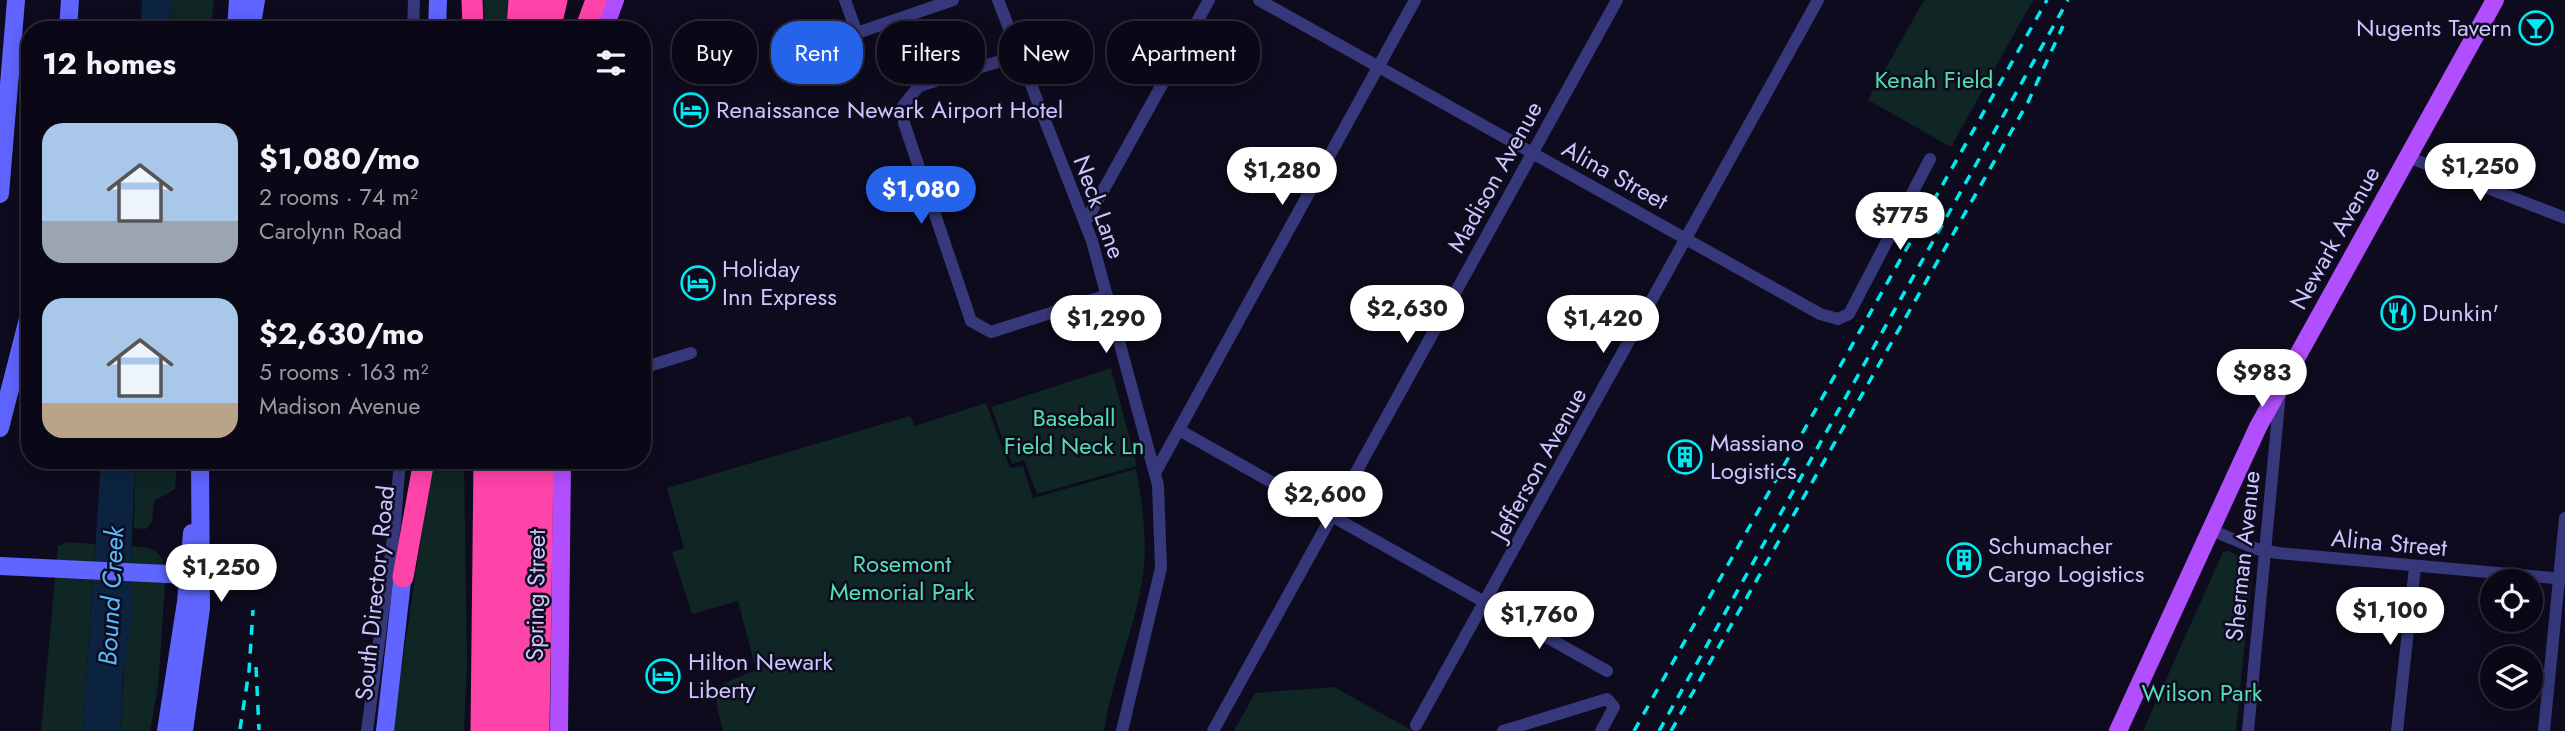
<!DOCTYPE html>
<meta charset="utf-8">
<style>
:root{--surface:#0a0816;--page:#181623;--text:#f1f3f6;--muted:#999aa1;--line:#2a2935;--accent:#2563eb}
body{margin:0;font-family:Jost,sans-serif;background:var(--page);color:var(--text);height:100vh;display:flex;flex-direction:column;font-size:26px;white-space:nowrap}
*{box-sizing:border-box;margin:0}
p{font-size:23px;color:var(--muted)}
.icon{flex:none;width:38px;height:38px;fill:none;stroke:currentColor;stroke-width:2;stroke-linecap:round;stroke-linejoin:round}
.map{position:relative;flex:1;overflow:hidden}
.panel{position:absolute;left:21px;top:21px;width:630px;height:448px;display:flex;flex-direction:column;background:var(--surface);border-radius:28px;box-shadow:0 4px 18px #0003,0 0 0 2px var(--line)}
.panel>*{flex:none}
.hud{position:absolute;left:672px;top:21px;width:665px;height:63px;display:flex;gap:14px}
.fabs{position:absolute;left:2480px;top:569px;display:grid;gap:14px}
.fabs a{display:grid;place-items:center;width:63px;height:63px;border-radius:50%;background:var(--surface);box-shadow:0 4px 18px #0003,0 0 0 2px var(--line);font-size:35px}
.price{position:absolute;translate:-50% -60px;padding:0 16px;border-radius:24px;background:#fff;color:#222;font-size:23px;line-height:46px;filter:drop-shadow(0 2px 4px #0008)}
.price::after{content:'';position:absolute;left:50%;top:42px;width:21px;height:16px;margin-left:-10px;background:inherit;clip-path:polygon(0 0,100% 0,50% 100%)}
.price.selected{background:var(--accent);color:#fff}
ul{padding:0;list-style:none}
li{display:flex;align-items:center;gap:21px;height:175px;padding:0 21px}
li span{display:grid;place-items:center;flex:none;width:196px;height:140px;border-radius:21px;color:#555}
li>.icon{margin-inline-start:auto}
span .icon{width:84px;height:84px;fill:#fffc;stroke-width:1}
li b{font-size:30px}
h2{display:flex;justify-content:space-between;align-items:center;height:84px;padding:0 21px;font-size:30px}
.pill{padding:0 24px;border-radius:28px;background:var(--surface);box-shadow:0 4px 18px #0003,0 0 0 2px var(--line);font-size:24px;line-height:63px}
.pill.selected{background:var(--accent);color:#fff}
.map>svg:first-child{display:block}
.green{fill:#0f2624}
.water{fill:#0c2340}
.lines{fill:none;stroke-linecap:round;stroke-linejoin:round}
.street{stroke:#36387b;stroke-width:12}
.secondary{stroke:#5f65fe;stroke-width:18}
.primary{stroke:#b14ffe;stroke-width:18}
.highway{stroke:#fe43a9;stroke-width:21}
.rail{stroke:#01e9f1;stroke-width:3.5;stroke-dasharray:10 9;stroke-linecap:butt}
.labels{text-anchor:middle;stroke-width:5;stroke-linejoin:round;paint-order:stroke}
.poi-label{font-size:24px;fill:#cac7ff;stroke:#0d0b1d;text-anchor:start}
.park-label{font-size:24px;fill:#55ddb2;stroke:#0d0b1d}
.street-label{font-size:24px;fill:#cac7ff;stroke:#0d0b1d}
.water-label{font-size:26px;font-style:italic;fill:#56bbfe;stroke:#0d0b1d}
</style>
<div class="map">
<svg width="2565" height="731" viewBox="0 0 2565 731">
<rect width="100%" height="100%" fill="#0d0b1d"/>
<path class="green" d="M171,0H214L211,30H170Z
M484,0H511L509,30H485Z
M1924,0H2033L1951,147L1868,100Z
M1111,368L1137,466L1037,494L1024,460L1012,464L991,407Z
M986,403L1010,468L1023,466L1033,498L1136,469C1142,502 1148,541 1143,575C1136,626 1112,678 1104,731H723C710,680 713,689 756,670L738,601L692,614L672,552L684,548L667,488L910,416L915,426Z
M135,460H177L175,489L154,501L152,522L146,529L134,528Z
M433,460H464L467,665L464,731H392Z
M67,542L95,544L83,731H41L58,546Z
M132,546C154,548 161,549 166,572L158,686L150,731H120Z
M2229,551L2253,563L2236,731H2143L2223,552Z
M1334,687L1413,731H1234L1255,693Z"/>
<path class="water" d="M142,0H171L170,30H140Z
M101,460H135L131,563L133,615L123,674L120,731H83Z"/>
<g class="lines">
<path class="street" d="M845,0L857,33L953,0
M998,0L1092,241L1158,485L1161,568L1122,731
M1259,0L1820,314L1838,319L1849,314L1930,159
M413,30L414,0
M1020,55L919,86L903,106L904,123L967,309L971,321L991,332L1107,295
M2408,157L2565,218
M1085,223L1209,0
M642,368L691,353
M1179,430L1607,671
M1155,473L1415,0
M2213,531L2257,549L2278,553L2565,579
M1416,725L1818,0
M367,731L395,523L400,460
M1213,731L1617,0
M1503,731L1607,699L1614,707L1601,731
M2248,731L2280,393
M2397,731L2415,567
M2544,731L2565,518"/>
<path class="secondary" d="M68,30L70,0
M236,30L238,0
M251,30L256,0
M437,30L438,0
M0,194L16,0
M0,428L30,311
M0,566L188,575
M166,731L186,602L192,533
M184,731L201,608L200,460
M385,731L404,564"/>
<path class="primary" d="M604,30L615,0
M559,731L562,460
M2118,731L2258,427L2495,0"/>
<path class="highway" d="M472,0L473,30
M517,30L519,0
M537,30L539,0
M550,30L557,0
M585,30L596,0
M403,577L424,460
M481,731L484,460
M501,731L504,460
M520,731L524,460
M539,731L543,460"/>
<path class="rail" d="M256,667L259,730
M240,729L249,671L253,610
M1634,731L2047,0
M1659,731L2068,0
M1671,731L2028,102L2063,26"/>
</g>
<defs>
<symbol id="bar-ring" viewBox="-11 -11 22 22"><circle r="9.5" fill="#0d0b1d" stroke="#01e9f1" stroke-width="1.5"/><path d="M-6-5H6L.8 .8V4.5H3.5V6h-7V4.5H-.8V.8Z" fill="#01e9f1"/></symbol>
<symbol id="hotel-ring" viewBox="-11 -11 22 22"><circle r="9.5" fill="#0d0b1d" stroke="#01e9f1" stroke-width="1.5"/><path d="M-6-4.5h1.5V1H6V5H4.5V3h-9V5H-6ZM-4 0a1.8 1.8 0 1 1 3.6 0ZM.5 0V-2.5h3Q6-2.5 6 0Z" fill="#01e9f1"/></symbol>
<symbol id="restaurant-ring" viewBox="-11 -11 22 22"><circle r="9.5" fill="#0d0b1d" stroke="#01e9f1" stroke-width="1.5"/><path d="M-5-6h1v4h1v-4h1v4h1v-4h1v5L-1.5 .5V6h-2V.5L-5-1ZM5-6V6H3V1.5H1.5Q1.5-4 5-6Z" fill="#01e9f1"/></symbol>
<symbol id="building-ring" viewBox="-11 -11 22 22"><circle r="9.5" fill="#0d0b1d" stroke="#01e9f1" stroke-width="1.5"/><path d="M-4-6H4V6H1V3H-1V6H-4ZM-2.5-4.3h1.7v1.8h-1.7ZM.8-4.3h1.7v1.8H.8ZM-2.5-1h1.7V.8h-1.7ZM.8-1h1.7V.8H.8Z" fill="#01e9f1"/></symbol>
</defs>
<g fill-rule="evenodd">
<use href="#bar-ring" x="2517" y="9" width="38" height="38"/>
<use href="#hotel-ring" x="672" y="91" width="38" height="38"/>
<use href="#hotel-ring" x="679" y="264" width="38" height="38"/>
<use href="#restaurant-ring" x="2379" y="294" width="38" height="38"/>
<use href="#building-ring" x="1666" y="438" width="38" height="38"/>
<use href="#building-ring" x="1945" y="541" width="38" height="38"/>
<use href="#hotel-ring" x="644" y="657" width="38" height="38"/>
</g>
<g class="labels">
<g class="poi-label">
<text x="2512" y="36" text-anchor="end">Nugents Tavern</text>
<text x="716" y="118">Renaissance Newark Airport Hotel</text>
<text x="722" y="277">Holiday<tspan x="722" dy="28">Inn Express</tspan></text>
<text x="2422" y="321">Dunkin'</text>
<text x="1710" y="451">Massiano<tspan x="1710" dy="28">Logistics</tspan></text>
<text x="1988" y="554">Schumacher<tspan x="1988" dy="28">Cargo Logistics</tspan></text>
<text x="688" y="670">Hilton Newark<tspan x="688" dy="28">Liberty</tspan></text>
</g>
<g class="park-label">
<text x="1934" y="88">Kenah Field</text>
<text x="1074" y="426">Baseball<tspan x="1074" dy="28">Field Neck Ln</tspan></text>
<text x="902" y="572">Rosemont<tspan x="902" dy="28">Memorial Park</tspan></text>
<text x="2202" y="701">Wilson Park</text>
</g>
<g class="street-label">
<text transform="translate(1615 175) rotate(29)" y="8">Alina Street</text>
<text transform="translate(1495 177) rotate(-61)" y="8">Madison Avenue</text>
<text transform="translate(1099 207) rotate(70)" y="8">Neck Lane</text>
<text transform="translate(2335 238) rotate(-61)" y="8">Newark Avenue</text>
<text transform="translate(1539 464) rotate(-61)" y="8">Jefferson Avenue</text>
<text transform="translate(2389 543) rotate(5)" y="8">Alina Street</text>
<text transform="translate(2243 556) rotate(-84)" y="8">Sherman Avenue</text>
<text transform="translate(375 593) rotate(-84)" y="8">South Directory Road</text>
<text transform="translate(536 595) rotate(-89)" y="8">Spring Street</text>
</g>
<g class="water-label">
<text transform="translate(111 596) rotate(-87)" y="9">Bound Creek</text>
</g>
</g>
</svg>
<div class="fabs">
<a><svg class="icon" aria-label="locate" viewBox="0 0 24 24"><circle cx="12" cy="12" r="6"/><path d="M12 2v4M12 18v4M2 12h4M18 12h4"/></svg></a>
<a><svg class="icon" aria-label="layers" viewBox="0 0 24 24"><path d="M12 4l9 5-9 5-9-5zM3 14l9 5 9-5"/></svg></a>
</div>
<b class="price" style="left:2480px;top:203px">$1,250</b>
<b class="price" style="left:1282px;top:207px">$1,280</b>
<b class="price selected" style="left:921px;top:226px">$1,080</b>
<b class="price" style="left:1900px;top:252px">$775</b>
<b class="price" style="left:1407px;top:345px">$2,630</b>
<b class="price" style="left:1106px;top:355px">$1,290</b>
<b class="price" style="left:1603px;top:355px">$1,420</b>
<b class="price" style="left:2262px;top:409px">$983</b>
<b class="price" style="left:1325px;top:531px">$2,600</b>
<b class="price" style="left:221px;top:604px">$1,250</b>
<b class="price" style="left:2390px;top:647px">$1,100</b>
<b class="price" style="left:1539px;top:651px">$1,760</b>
<div class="hud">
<a class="pill">Buy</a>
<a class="pill selected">Rent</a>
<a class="pill">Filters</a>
<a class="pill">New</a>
<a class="pill">Apartment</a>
</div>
<section class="panel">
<h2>12 homes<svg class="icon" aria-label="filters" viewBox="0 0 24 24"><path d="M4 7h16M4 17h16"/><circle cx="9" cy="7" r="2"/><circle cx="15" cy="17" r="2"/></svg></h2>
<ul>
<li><span style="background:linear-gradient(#a9c7e8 70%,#9aa5b1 0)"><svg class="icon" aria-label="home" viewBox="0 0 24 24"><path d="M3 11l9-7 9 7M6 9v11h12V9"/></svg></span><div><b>$1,080/mo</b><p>2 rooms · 74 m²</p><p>Carolynn Road</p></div></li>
<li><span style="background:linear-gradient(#a9c7e8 75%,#b9a48a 0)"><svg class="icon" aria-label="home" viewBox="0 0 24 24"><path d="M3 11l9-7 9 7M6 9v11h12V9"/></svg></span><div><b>$2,630/mo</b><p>5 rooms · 163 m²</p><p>Madison Avenue</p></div></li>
</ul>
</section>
</div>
